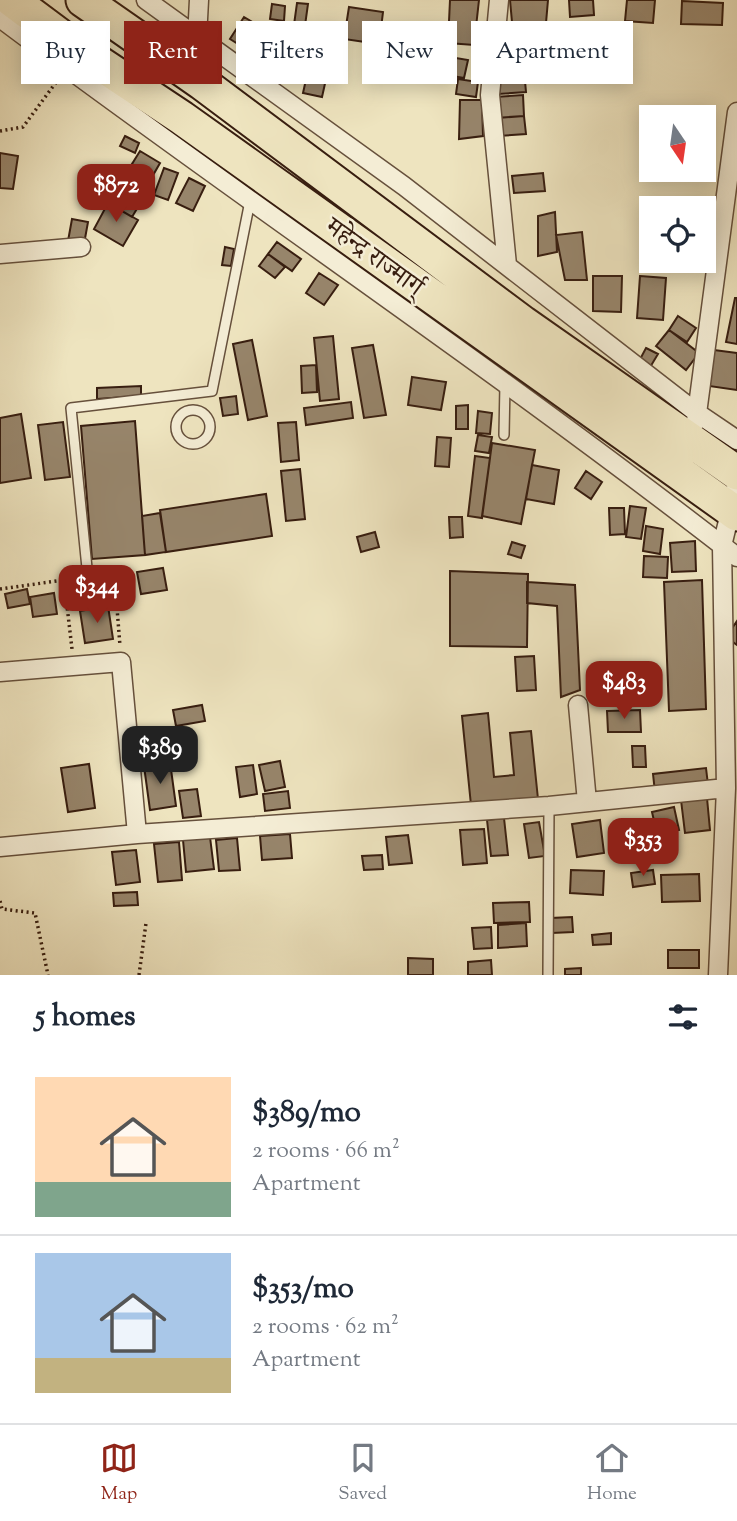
<!DOCTYPE html>
<meta charset="utf-8">
<style>
:root{--surface:#fff;--page:#f6f6f7;--text:#1f2937;--muted:#747a83;--line:#e0e1e3;--accent:#8f2418}
body{margin:0;font-family:"Sorts Mill Goudy","Noto Serif Devanagari",serif;background:var(--page);color:var(--text);height:100vh;display:flex;flex-direction:column;font-size:26px;white-space:nowrap}
*{box-sizing:border-box;margin:0}
p{font-size:23px;color:var(--muted)}
.icon{flex:none;width:38px;height:38px;fill:none;stroke:currentColor;stroke-width:2;stroke-linecap:round;stroke-linejoin:round}
.map{position:relative;height:975px;overflow:hidden}
.sheet{display:flex;flex-direction:column;background:var(--surface);flex:1}
.sheet>*{flex:none}
.banner{position:absolute;left:21px;top:21px;width:696px;height:63px;display:flex;gap:14px}
.needle{width:46px;rotate:167deg}
.controls{position:absolute;left:639px;top:105px;display:grid;gap:14px}
.controls a{display:grid;place-items:center;width:77px;height:77px;border-radius:0px;background:var(--surface);box-shadow:0 4px 18px #0003;font-size:35px}
.price{position:absolute;translate:-50% -60px;padding:0 16px;border-radius:14px;background:var(--accent);color:#fff;font-size:23px;line-height:46px;filter:drop-shadow(0 2px 4px #0008)}
.price::after{content:'';position:absolute;left:50%;top:42px;width:21px;height:16px;margin-left:-10px;background:inherit;clip-path:polygon(0 0,100% 0,50% 100%)}
.price.selected{background:#222;color:#fff}
ul{padding:0;list-style:none}
li{display:flex;align-items:center;gap:21px;height:175px;padding:0 35px}
li+li{border-top:2px solid var(--line)}
li span{display:grid;place-items:center;flex:none;width:196px;height:140px;border-radius:0px;color:#555}
li>.icon{margin-inline-start:auto}
span .icon{width:84px;height:84px;fill:#fffc;stroke-width:1}
li b{font-size:30px}
h2{display:flex;justify-content:space-between;align-items:center;height:84px;padding:0 35px;font-size:30px}
.tag{padding:0 24px;border-radius:0px;background:var(--surface);box-shadow:0 4px 18px #0003;font-size:24px;line-height:63px}
.tag.selected{background:var(--accent);color:#fff}
.tab-bar{display:flex;justify-content:space-around;align-items:center;height:98px;border-top:2px solid var(--line);background:var(--surface);font-size:19px;color:var(--muted)}
.tab-bar a{display:grid;justify-items:center;gap:4px}
.tab-bar .selected{color:var(--accent)}
.map>svg:first-child{display:block}
.building{fill:#97856b;stroke:#381e10;stroke-width:2}
.lines{fill:none;stroke-linecap:round;stroke-linejoin:round}
.lane-casing{stroke:#66503c;stroke-width:12}
.street-casing{stroke:#66503c;stroke-width:21}
.highway-casing{stroke:#381e10;stroke-width:37}
.path{stroke:#381e10;stroke-width:3.5;stroke-dasharray:2 3.5;stroke-linecap:butt}
.lane{stroke:#f4edd5;stroke-width:9}
.street{stroke:#f4edd5;stroke-width:18}
.highway{stroke:#eee4bf;stroke-width:33}
.labels{text-anchor:middle;stroke-width:5;stroke-linejoin:round;paint-order:stroke}
.street-label{font-size:26px;fill:#381e10;stroke:#f4edd5}
</style>
<div class="map">
<svg width="737" height="975" viewBox="0 0 737 975">
<rect width="100%" height="100%" fill="#eee4bf"/>
<filter id="stains"><feTurbulence type="fractalNoise" baseFrequency=".00286" numOctaves="4"/><feColorMatrix values="0 0 0 0 .2 0 0 0 0 .09 0 0 0 0 .02 0 0 0 .5 -.17"/></filter>
<radialGradient id="worn" r=".72"><stop offset=".6" stop-color="#630" stop-opacity="0"/><stop offset="1" stop-color="#630" stop-opacity=".3"/></radialGradient>
<path class="building" d="M450,0H479L474,45L448,43Z
M510,0H548L546,23L512,22Z
M569,0H593L594,15L570,17Z
M627,0H655L653,23L625,21Z
M682,1L723,3L722,25L681,24Z
M297,3L308,4L303,40L292,39Z
M272,4L285,6L284,21L270,19Z
M349,7L383,12L379,44L344,39Z
M244,17L264,29L251,52L230,39Z
M273,33L299,50L282,76L256,59Z
M520,41L521,61L499,62L498,42Z
M438,55L468,60L464,78L435,73Z
M311,57L330,61L322,97L303,93Z
M524,70L526,92L498,94L496,72Z
M458,79L478,82L476,97L456,94Z
M523,95L524,116L495,118L494,97Z
M460,100H482L483,136L459,139Z
M524,116L526,134L498,136L497,118Z
M125,136L139,143L135,153L120,146Z
M140,151L160,163L152,177L132,164Z
M0,153L18,156L13,189L0,188Z
M132,164L152,177L147,184L127,172Z
M164,168L178,173L168,200L154,195Z
M127,172L147,184L137,200L117,188Z
M543,173L545,191L514,193L512,176Z
M189,178L205,186L193,211L176,203Z
M117,188L141,202L132,217L108,203Z
M108,203L138,220L123,246L94,229Z
M555,212L557,252L538,256V216Z
M72,219L88,222L84,244L68,241Z
M582,232L587,280H565L556,235Z
M277,242L301,259L292,271L268,254Z
M225,247L234,249L231,266L222,265Z
M268,254L285,267L275,278L259,266Z
M319,273L338,285L324,305L306,293Z
M593,276H622L621,312L593,311Z
M640,276L666,278L663,320L637,318Z
M735,298H737V344L726,342Z
M678,316L696,328L687,342L669,330Z
M669,330L699,353L686,370L656,346Z
M333,336L339,399L320,401L314,338Z
M252,340L267,416L248,420L233,344Z
M373,345L386,415L364,418L352,348Z
M646,348L658,354L649,369L638,363Z
M714,350L737,353V390L709,386Z
M316,365L317,392L302,393L301,366Z
M412,377L446,382L441,410L408,405Z
M141,386V396L97,399V388Z
M236,396L238,414L223,416L220,398Z
M351,402L353,418L306,425L304,408Z
M468,405V429H456V406Z
M478,411L492,413L490,434L476,433Z
M21,414L31,478L0,483V418Z
M135,421L145,555L92,559L81,426Z
M63,422L70,477L45,480L38,425Z
M296,422L299,460L281,462L278,423Z
M478,435L492,437L489,453L475,451Z
M437,437L451,438L449,467L435,466Z
M492,443L535,450L521,524L482,516Z
M475,456L490,458L482,518L468,516Z
M532,465L559,470L554,504L526,499Z
M300,469L305,519L286,521L281,471Z
M586,471L602,482L591,499L575,488Z
M266,494L272,536L166,552L160,510Z
M630,506L646,508L641,539L626,537Z
M609,508H624L625,534L610,535Z
M160,513L166,552L145,555L142,516Z
M449,517H462L463,537L450,538Z
M646,526L663,529L660,554L643,551Z
M375,532L379,547L361,552L357,537Z
M695,541L696,571L672,572L670,543Z
M512,542L525,546L521,558L508,554Z
M644,556L668,557L667,578L643,577Z
M163,568L167,590L141,594L137,572Z
M450,571L528,574L527,647L450,646Z
M702,580L706,709L669,711L664,582Z
M527,582L575,585L580,690L561,697L557,606L527,603Z
M27,589L30,604L8,608L5,594Z
M54,593L57,614L33,617L30,597Z
M108,606L113,639L85,643L80,611Z
M737,621V645L726,637Z
M534,656L536,690L517,691L515,657Z
M202,705L205,721L176,726L173,710Z
M640,710L641,732H608L607,711Z
M488,713L494,777L514,775L510,733L531,731L538,799L471,805L462,716Z
M632,746H645L646,767H633Z
M280,761L285,787L265,791L259,765Z
M170,762L176,806L150,810L144,766Z
M89,764L95,808L68,812L61,768Z
M253,765L257,794L240,797L236,767Z
M706,768L708,785L655,792L653,774Z
M197,789L201,816L183,818L179,791Z
M288,791L290,808L265,811L263,794Z
M707,798L710,830L685,833L681,800Z
M674,807L679,830L657,834L652,812Z
M504,818L508,855L491,856L487,820Z
M600,820L604,853L577,857L572,824Z
M539,822L545,856L529,858L524,824Z
M484,829L487,863L463,865L460,830Z
M290,834L292,858L262,860L260,836Z
M408,835L412,863L389,865L386,837Z
M210,837L214,869L186,872L183,840Z
M237,838L240,870L219,871L216,840Z
M179,842L182,880L158,882L154,844Z
M136,850L140,882L116,885L112,852Z
M382,855L383,869L364,870L362,856Z
M571,870L604,871L603,895L570,893Z
M653,870L655,884L633,887L631,873Z
M699,874L700,901L662,902L661,875Z
M137,892L138,905L114,906L113,893Z
M529,902L530,922L494,923L493,903Z
M572,917L573,932L552,933L551,918Z
M526,923L527,946L498,948V925Z
M491,927L492,948L474,949L472,928Z
M611,933V944L593,945L592,935Z
M668,950H699V968H668Z
M408,958L433,959V975H408Z
M491,960L492,975H468V962Z
M581,968V975H565V969Z"/>
<g class="lines">
<defs>
<path id="lane" d="M176 427a17 17 0 1 1 34 0a17 17 0 1 1-34 0Z
M504,435L505,384
M87,568L71,408L212,391L250,201
M548,975L549,806"/>
<path id="street" d="M146,0L404,186L697,413L737,440
M499,0L490,95L507,265
M0,18C244,201 497,370 737,557
M197,38L199,0
M0,254L81,247
M696,421L737,112
M0,672L121,662L137,834L549,806L726,788
M578,705L587,802
M0,847L137,834
M718,975L726,788L722,546L737,484"/>
<path id="highway" d="M12,0L75,47L182,118L737,514
M83,0L202,83L523,323L737,473"/>
</defs>
<use href="#lane" class="lane-casing"/>
<use href="#street" class="street-casing"/>
<use href="#highway" class="highway-casing"/>
<path class="path" d="M0,131L23,127L57,81
M0,589L64,580L72,649
M117,608L120,646
M0,901L2,909L35,913L48,975
M139,975L146,923"/>
<use href="#lane" class="lane"/>
<use href="#street" class="street"/>
<use href="#highway" class="highway"/>
</g>
<g class="labels">
<g class="street-label">
<text transform="translate(375 256) rotate(36)" y="9">महेन्द्र राज्मार्ग्</text>
</g>
</g>
<rect width="100%" height="100%" filter="url(#stains)"/>
<rect width="100%" height="100%" fill="url(#worn)"/>
</svg>
<div class="controls">
<a><svg class="needle" viewBox="-14 -14 28 28"><path d="M0-13l5 13h-10z" fill="#e53935"/><path d="M0 13l5-13h-10z" fill="#747a83"/></svg></a>
<a><svg class="icon" aria-label="locate" viewBox="0 0 24 24"><circle cx="12" cy="12" r="6"/><path d="M12 2v4M12 18v4M2 12h4M18 12h4"/></svg></a>
</div>
<b class="price" style="left:116px;top:224px">$872</b>
<b class="price" style="left:97px;top:625px">$344</b>
<b class="price" style="left:624px;top:721px">$483</b>
<b class="price selected" style="left:160px;top:786px">$389</b>
<b class="price" style="left:643px;top:878px">$353</b>
<div class="banner">
<a class="tag">Buy</a>
<a class="tag selected">Rent</a>
<a class="tag">Filters</a>
<a class="tag">New</a>
<a class="tag">Apartment</a>
</div>
</div>
<section class="sheet">
<h2>5 homes<svg class="icon" aria-label="filters" viewBox="0 0 24 24"><path d="M4 7h16M4 17h16"/><circle cx="9" cy="7" r="2"/><circle cx="15" cy="17" r="2"/></svg></h2>
<ul>
<li><span style="background:linear-gradient(#ffd9b3 75%,#7fa58c 0)"><svg class="icon" aria-label="home" viewBox="0 0 24 24"><path d="M3 11l9-7 9 7M6 9v11h12V9"/></svg></span><div><b>$389/mo</b><p>2 rooms · 66 m²</p><p>Apartment</p></div></li>
<li><span style="background:linear-gradient(#a9c7e8 75%,#c2b280 0)"><svg class="icon" aria-label="home" viewBox="0 0 24 24"><path d="M3 11l9-7 9 7M6 9v11h12V9"/></svg></span><div><b>$353/mo</b><p>2 rooms · 62 m²</p><p>Apartment</p></div></li>
</ul>
</section>
<nav class="tab-bar">
<a class="selected"><svg class="icon" aria-label="map" viewBox="0 0 24 24"><path d="M3 6l6-2 6 2 6-2v14l-6 2-6-2-6 2zM9 4v14M15 6v14"/></svg>Map</a>
<a><svg class="icon" aria-label="saved" viewBox="0 0 24 24"><path d="M7 4h10v16l-5-4-5 4z"/></svg>Saved</a>
<a><svg class="icon" aria-label="home" viewBox="0 0 24 24"><path d="M3 11l9-7 9 7M6 9v11h12V9"/></svg>Home</a>
</nav>
